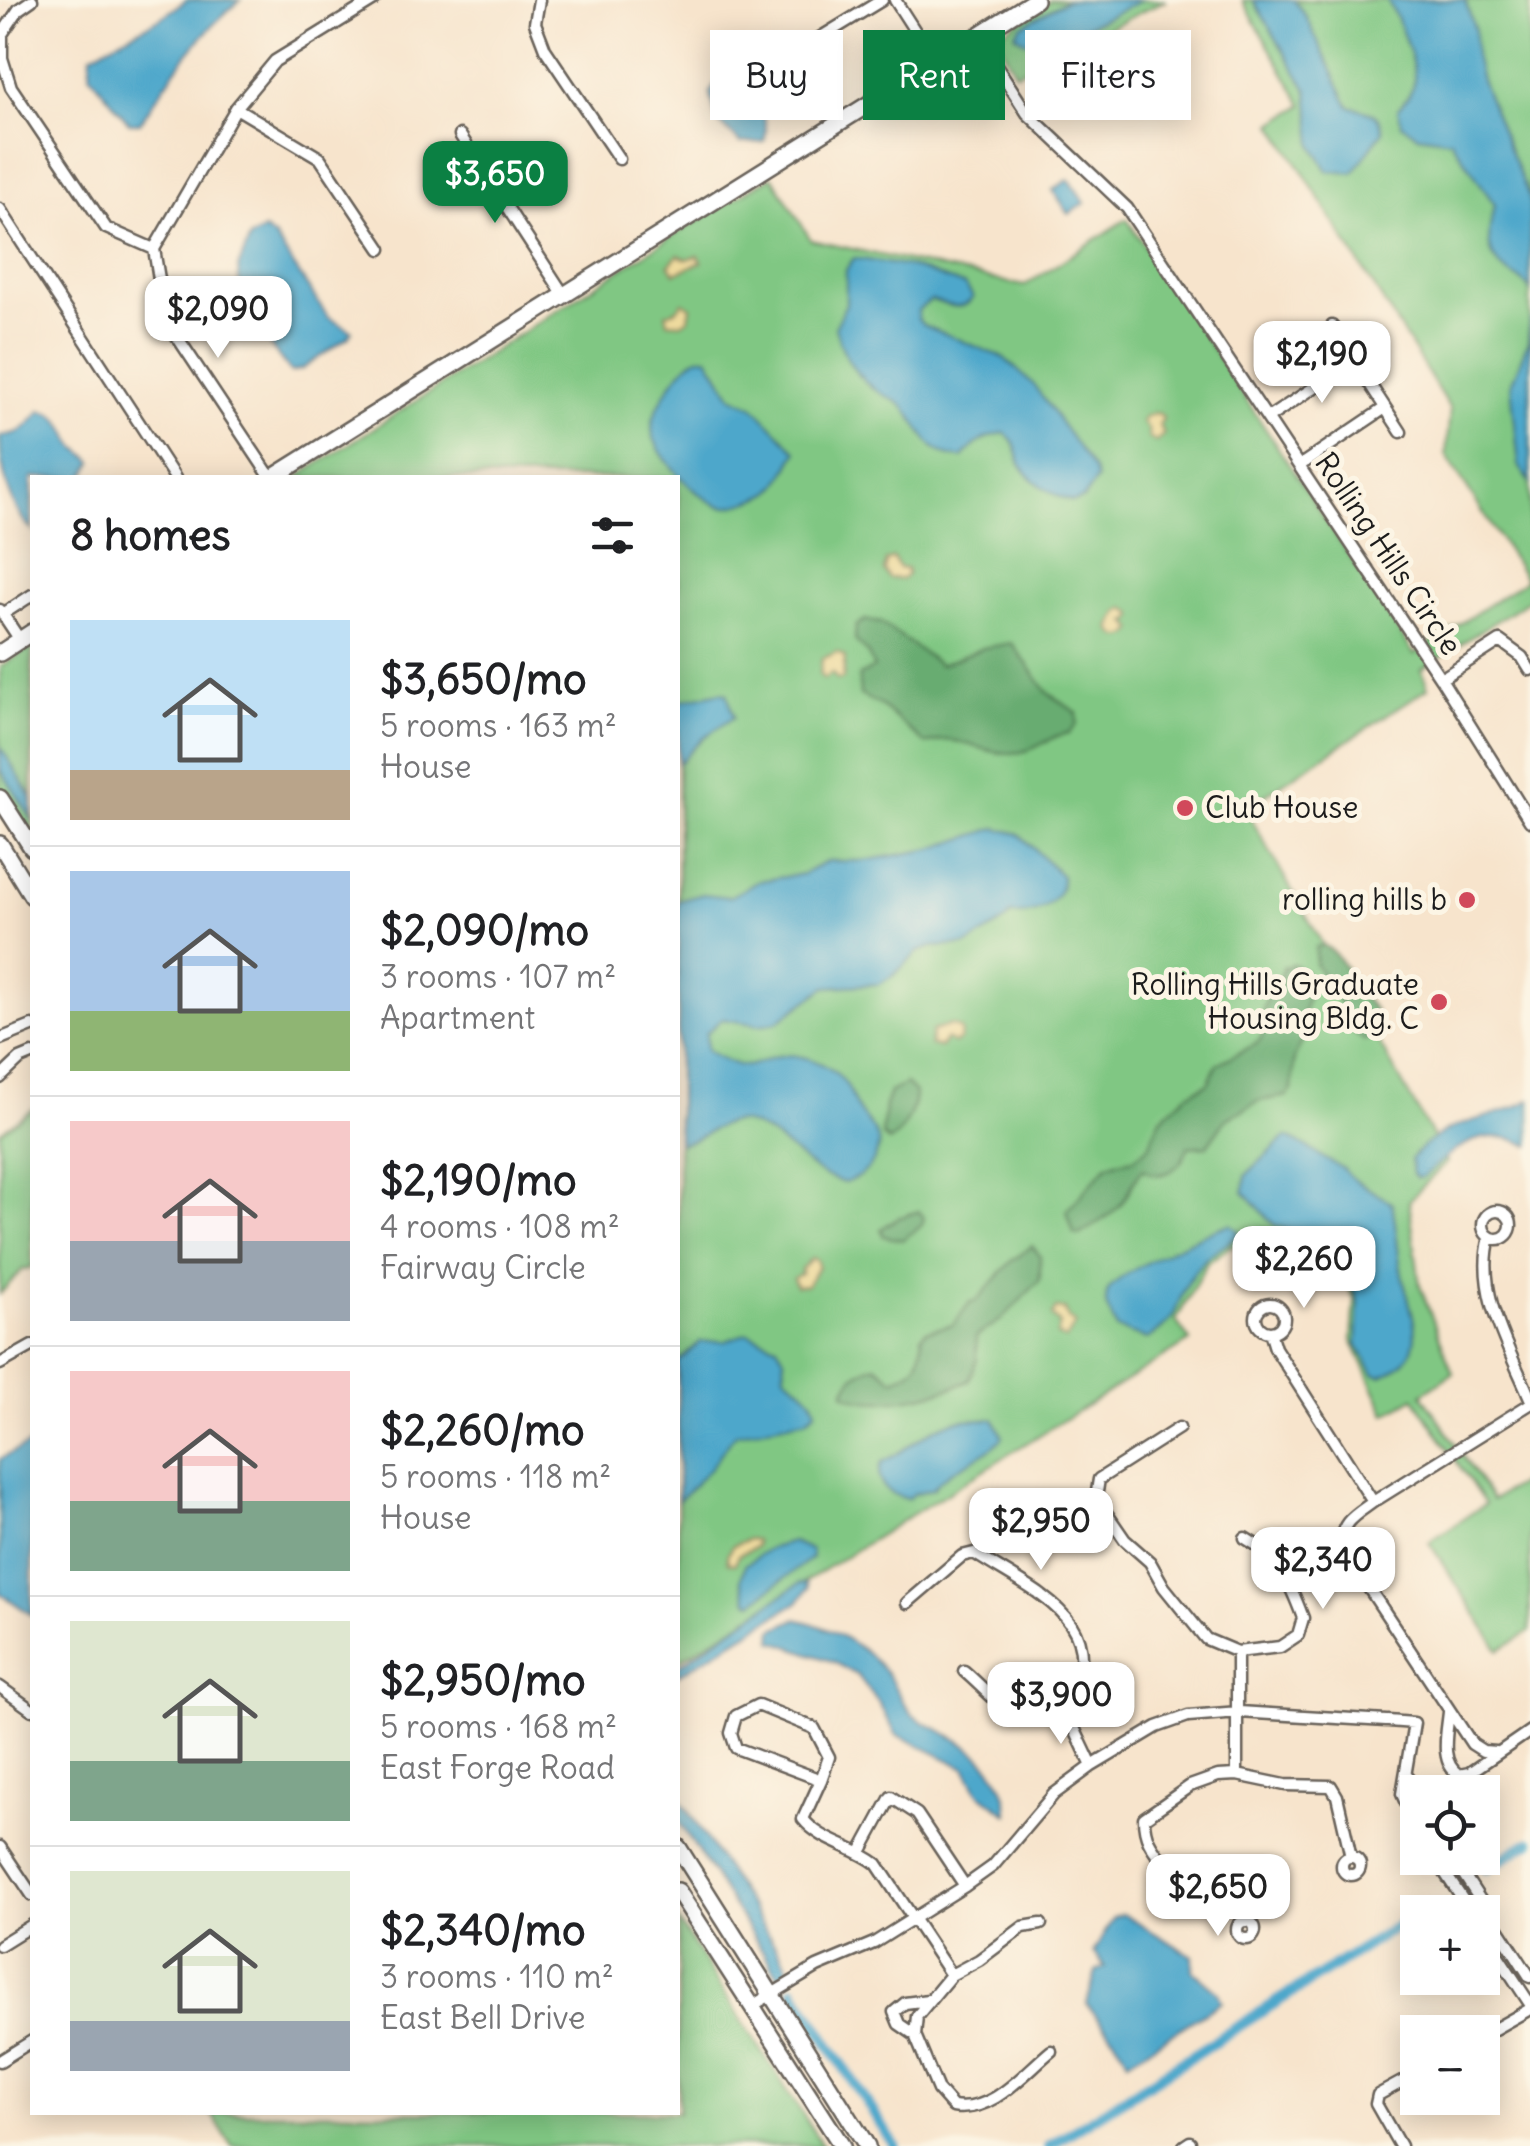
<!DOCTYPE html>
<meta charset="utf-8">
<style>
:root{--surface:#fff;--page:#f6f6f6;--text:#202124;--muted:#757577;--line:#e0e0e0;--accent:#0b8043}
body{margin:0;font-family:Delius,sans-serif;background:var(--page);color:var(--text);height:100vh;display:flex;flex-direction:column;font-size:38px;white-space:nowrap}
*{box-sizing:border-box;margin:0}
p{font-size:32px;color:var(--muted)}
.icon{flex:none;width:55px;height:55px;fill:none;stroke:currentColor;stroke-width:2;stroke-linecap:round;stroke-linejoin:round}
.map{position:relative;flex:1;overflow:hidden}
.details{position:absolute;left:30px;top:475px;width:650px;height:1640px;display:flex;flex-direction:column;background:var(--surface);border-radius:0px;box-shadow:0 5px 25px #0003}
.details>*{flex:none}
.top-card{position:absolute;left:710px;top:30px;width:670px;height:90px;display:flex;gap:20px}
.fabs{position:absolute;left:1400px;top:1775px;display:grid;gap:20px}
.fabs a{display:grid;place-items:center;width:100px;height:100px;border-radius:0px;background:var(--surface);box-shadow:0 5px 25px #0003;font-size:50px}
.price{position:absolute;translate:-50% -85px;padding:0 22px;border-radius:20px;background:#fff;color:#222;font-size:32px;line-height:65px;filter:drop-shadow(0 2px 5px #0008)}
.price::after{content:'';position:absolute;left:50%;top:60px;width:30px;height:22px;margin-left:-15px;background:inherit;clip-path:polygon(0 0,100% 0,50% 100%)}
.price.selected{background:var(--accent);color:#fff}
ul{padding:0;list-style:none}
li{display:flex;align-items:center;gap:30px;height:250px;padding:0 40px}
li+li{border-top:2px solid var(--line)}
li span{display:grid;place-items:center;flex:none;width:280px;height:200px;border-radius:0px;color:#555}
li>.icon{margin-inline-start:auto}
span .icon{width:120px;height:120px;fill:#fffc;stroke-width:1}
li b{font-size:42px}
h2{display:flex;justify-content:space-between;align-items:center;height:120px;padding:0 40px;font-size:42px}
.tag{padding:0 35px;border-radius:0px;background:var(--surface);box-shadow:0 5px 25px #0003;font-size:35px;line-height:90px}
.tag.selected{background:var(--accent);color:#fff}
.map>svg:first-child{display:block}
.green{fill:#80c783;stroke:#4e7250;stroke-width:2.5}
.forest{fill:#68ac71;stroke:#426446;stroke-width:2.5}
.sand{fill:#eeda9e;stroke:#857b5d;stroke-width:2.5}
.water{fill:#4ea7cb;stroke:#356274;stroke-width:2.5}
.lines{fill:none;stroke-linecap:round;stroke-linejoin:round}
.canal{stroke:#4ea7cb;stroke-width:11}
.street-casing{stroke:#69625a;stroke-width:15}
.secondary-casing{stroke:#69625a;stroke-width:20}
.street{stroke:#fff;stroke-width:10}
.secondary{stroke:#fff;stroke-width:15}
.poi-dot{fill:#d1495b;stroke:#fcf5e5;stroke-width:4}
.labels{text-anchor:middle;stroke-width:10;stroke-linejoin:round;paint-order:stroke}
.street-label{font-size:30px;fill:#1c1c1c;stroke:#fcf5e5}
.poi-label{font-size:30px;fill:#1c1c1c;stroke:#fcf5e5;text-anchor:end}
</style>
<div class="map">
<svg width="1530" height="2146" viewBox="0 0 1530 2146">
<rect width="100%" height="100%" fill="#fcf5e5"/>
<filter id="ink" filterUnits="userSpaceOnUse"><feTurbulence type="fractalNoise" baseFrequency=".01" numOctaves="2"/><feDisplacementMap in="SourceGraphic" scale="20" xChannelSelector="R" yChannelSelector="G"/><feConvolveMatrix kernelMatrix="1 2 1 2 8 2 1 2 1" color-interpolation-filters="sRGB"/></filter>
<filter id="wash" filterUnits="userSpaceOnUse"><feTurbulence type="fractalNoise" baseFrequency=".0048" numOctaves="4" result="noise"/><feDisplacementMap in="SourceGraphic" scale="40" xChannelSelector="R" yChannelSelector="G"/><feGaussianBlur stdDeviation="2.25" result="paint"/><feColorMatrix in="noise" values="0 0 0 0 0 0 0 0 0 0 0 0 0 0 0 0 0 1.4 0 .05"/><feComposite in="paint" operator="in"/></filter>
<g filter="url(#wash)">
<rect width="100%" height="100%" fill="#f7e4cc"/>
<path class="green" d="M1051,0H1166L1016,73L1000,44L1004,31Z
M1242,0H1530V599L1422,669L1428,688L1245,808L1447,1162L1409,1201L1420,1286L1453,1373L1422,1394L1492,1500L1530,1478V1631L1499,1650L1429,1542L1485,1504L1414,1398L1386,1414L1352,1340L1355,1300L1338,1266L1301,1238L1261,1235L1231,1246L1207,1263L1176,1321L1190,1341L678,1661V478H296L671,237L772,176L811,240L1024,286L1127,219L1414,654L1526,580L1446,455L1450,409L1273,124L1303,105Z
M32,646V838L0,788V667Z
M32,1109V1267L22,1270L0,1294V1132Z
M678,1921L823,2146H232L211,2113L678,2112Z"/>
<path class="forest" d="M865,620L881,623L940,665L983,648L1012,643L1048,693L1077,713V724L1069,733C1050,734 1038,753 1011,753C989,754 969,742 948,740C941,740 932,743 925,744L882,706L860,695L859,676L874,668L868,654L855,640L856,626Z
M1323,945C1345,955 1355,993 1375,1010L1372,1037L1364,1040L1355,1034L1336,995L1315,964L1316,947Z
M1293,964L1305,972L1309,993L1303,1013V1039L1294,1059L1292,1090L1287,1096L1259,1101L1225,1120L1207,1146L1188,1147C1183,1167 1163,1183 1143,1169C1132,1180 1130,1193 1120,1205C1110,1217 1093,1226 1079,1235L1074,1234L1067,1211L1108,1164L1133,1159L1149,1146L1161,1118L1186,1095L1208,1083L1217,1064L1258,1043L1264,1032L1262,1015L1266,1000L1271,990L1283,982L1280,976L1283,968Z
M906,1084L915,1093C915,1110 903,1134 889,1142L882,1135L885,1105L890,1092Z
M919,1211L924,1218L922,1225L902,1240L883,1236L881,1229L898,1218Z
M1032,1246L1040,1256V1280L1002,1319L976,1337L977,1359L969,1381C939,1394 872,1411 844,1393C848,1378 861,1370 876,1365L893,1379C918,1371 923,1360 921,1336L926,1331L953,1325L970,1302L976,1301L1012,1261Z"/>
<path class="sand" d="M678,255L687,259L698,256L702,262L675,273L669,265Z
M683,302L691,307L689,318L681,323L668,322L666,313L676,310Z
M1153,413L1160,414L1163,419L1159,425L1164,434L1156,442L1149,438L1148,429L1142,422L1144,417Z
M893,558L899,568L907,569V575L902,579L889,578L884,571L886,561Z
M1126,608L1134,614L1132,620L1127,622L1134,629L1130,635C1122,639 1115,637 1111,628L1120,611Z
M837,652L845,657L843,679L837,680L832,673L824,679L820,675L822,659Z
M951,1025L961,1030L960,1040L954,1043L946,1039L940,1047L930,1046L932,1031Z
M812,1258L817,1260L818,1267L807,1285L796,1286L793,1278L801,1274V1269Z
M1056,1309L1065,1310L1068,1319L1076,1324L1066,1339L1057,1336L1060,1324L1052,1316Z
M749,1539L756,1540V1547L738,1555L735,1564L728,1563L727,1555L732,1546Z"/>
<path class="water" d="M187,0H241C197,34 170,77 140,123H129L90,74L91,55L159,19Z
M1067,0H1142C1105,18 1069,38 1026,42L1015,34L1021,26Z
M1253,0H1294L1306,17L1349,106C1366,111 1380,111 1383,131L1353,173L1328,171L1313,145L1308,91Z
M1387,0H1465L1475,31V55L1481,80L1530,199V291C1524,278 1517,279 1506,271C1483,254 1488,229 1495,205L1451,140L1418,135L1402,125L1398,109C1405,100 1413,92 1414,80C1416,62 1397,16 1387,0Z
M724,79C749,86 773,116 764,142L740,143L717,120L710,93L716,83Z
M1069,179L1085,203L1069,214L1053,190Z
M264,230L275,238L328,317L352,331L349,337L302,369L291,372L271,347L254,309L240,293L238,268L250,238Z
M854,258L911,267L966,286L973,297C963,314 947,304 931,300L918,310V319L923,325L1004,358L1033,384L1094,470L1097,479L1083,499L1073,502C1056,497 1026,479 1020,462C1015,448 1017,444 1005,433C987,435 973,444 963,458C929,457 923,431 906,409C900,401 887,397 879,392C854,377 843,354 835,327L846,304V270Z
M1530,319V482L1519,466L1511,384L1528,342Z
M698,357H708L732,396L753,406L797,452C789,464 784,481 772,491C765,497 730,509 721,506C698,500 651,452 652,427C653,414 661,402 667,391C675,378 684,365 698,357Z
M41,411C64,414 63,430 75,445C80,452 88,454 93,462L84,477L32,478V531C9,507 0,468 0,436C24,433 24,429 41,411Z
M721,692L727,693L734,717L704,737L678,764V701Z
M0,746L32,797V819L0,769Z
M996,828L1019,834L1062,876C1063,904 1034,916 1010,914L1007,920L967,945L932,947L918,952L894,975L879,984L826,987L777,1022L760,1025L722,1019L706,1033L707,1051C718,1056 732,1065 744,1066C754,1066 765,1060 774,1057C797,1051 831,1063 845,1083C851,1091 853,1103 859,1111C868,1125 883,1134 877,1152C872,1169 859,1178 844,1183C837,1180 829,1178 822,1174C798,1160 766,1121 735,1122C715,1123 699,1142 678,1144V901L703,894L729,897L759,881L803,874L828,861H864L932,849Z
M1530,1100V1146C1483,1123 1457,1147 1423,1177L1417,1178L1413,1174L1411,1159C1448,1116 1485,1124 1530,1100Z
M1286,1137C1305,1142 1323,1161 1344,1169C1352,1183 1378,1192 1392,1204C1397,1227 1397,1251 1402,1274C1411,1316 1434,1353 1382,1376L1374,1374L1357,1344L1359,1302L1348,1274L1329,1252L1305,1236L1274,1225L1244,1191L1246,1175Z
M1230,1224L1238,1230V1236C1219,1248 1203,1257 1191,1277C1172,1307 1183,1318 1147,1339L1117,1329L1106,1305C1106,1300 1106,1293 1109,1289C1120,1272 1208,1231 1230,1224Z
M747,1333L777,1345L784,1358L785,1375C797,1385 814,1395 816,1411L807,1419L735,1434L709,1469L678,1501V1362L700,1342L726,1341Z
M994,1419L1003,1437C986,1459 948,1466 933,1489L913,1494L907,1499C889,1494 872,1484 882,1462C906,1452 922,1433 946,1424C960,1418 979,1420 994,1419Z
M32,1443V1615L0,1593V1459Z
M792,1542L811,1550L812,1558L753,1602L748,1600L741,1579L745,1565L768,1549Z
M800,1583H807L808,1589L798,1602L678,1675V1666Z
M796,1619C830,1627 865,1645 887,1674C896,1686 901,1703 912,1714C919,1722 935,1727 945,1733C976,1748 1009,1777 1008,1814L979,1793L965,1768L896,1734L878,1702L858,1676L834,1662L773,1641L774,1629Z
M678,1795L787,1963L789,1972L780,1978L678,1821Z
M1123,1914L1193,1956V1971L1217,1991L1222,2002L1128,2061C1119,2039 1100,2023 1087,2004L1096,1971L1105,1967L1094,1952L1114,1917Z"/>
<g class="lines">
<path class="canal" d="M1486,1869L1530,1842
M794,1990L895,2146
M1049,2146L1418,1913"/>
</g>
</g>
<g filter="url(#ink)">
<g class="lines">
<defs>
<path id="street" d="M32,0L19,9L2,34V58L11,87L106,228L154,249
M539,0L535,23L545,49L619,159
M895,0L936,64
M978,37L1027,113L1127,208L1441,679L1530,821
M813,42L882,0
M236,108L320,158L381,249
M460,135L564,295
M0,209L175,478
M154,249L236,108L275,61L374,0
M154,249L163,303L176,335L271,478
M1332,326L1401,432
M1268,418L1354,361
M1299,466L1385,408
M0,610L20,640
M3,614L32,595
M1441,679L1500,641L1522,657L1530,670
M0,1039L32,1026
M0,1078L20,1059L32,1054
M1483 1225a14 14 0 1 1 28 0a14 14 0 1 1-28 0Z
M1490,1237C1475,1292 1509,1348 1530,1398
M1256 1318a14 14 0 1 1 28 0a14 14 0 1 1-28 0Z
M1270,1332L1275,1348L1373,1502C1355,1515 1340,1522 1341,1546L1472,1744L1483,1751L1496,1752
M0,1364L32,1346
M1179,1428L1099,1479L1096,1498L1125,1540L1150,1562L1164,1587L1206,1639L1237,1652L1280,1647L1298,1635L1303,1618C1290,1583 1279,1557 1245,1538
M1373,1502L1530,1404
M907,1603L962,1556L974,1553C1040,1596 1114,1620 1066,1711
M964,1671C1002,1704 1012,1729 1066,1711
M0,1687L32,1710
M758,1705L814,1728L829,1757L821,1780L736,1748L731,1733L736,1716Z
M1066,1711L1092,1766
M1449,1712C1447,1733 1439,1762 1459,1775L1469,1773L1530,1731
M1388,1721L1414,1723L1402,1794L1418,1830
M1237,1775V1652
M1407,1776L1420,1792
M821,1780L803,1819C821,1842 854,1846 877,1864L951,1975
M0,1847L32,1895
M861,1852L891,1797L917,1814L965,1886
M1342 1866a9 9 0 1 1 18 0a9 9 0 1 1-18 0Z
M1435,1858L1471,1912
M1453,1858L1530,1977
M1237 1930a9 9 0 1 1 18 0a9 9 0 1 1-18 0Z
M1245,1921L1239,1901C1203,1893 1187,1892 1163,1862C1151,1847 1144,1837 1144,1818L1190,1786L1218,1776L1237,1775L1285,1785L1331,1786L1337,1796L1351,1857
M1041,1924L1023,1927L979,1960L951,1975L917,2016L915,2035L938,2090L953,2107C992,2114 1023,2074 1051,2051
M1482,1931L1530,2004
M0,1945L32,1925
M752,2006L817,1967L874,1943L965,1886L993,1866L1054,1794L1092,1766L1157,1727L1188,1716L1239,1712L1386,1721
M915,2035L899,2024L894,2012L905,2003L928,2000
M1482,2036L1530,2009
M0,2061L32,2041
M1184,2146L1190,2142
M1400,2146L1376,2104L1378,2095L1418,2073"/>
<path id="secondary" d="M272,478L1035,0
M0,653L32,632
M0,798L32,848
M0,844L32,896
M678,1847L867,2146
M678,1891L842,2146"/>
</defs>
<use href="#street" class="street-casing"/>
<use href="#secondary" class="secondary-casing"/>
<use href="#street" class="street"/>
<use href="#secondary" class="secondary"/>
</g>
</g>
<g class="poi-dot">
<circle cx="1185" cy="808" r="10"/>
<circle cx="1467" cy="900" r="10"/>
<circle cx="1439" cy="1002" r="10"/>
</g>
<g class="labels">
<g class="street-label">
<text transform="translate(1388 554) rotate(56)" y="10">Rolling Hills Circle</text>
</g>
<g class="poi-label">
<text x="1205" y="818" text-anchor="start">Club House</text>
<text x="1447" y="910">rolling hills b</text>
<text x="1419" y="995">Rolling Hills Graduate<tspan x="1419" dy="34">Housing Bldg. C</tspan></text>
</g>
</g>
</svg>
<div class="fabs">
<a><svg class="icon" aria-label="locate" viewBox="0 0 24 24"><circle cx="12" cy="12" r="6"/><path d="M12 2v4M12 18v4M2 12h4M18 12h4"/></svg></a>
<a>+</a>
<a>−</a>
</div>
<b class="price selected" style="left:495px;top:226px">$3,650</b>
<b class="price" style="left:218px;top:361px">$2,090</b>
<b class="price" style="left:1322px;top:406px">$2,190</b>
<b class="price" style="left:1304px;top:1311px">$2,260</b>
<b class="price" style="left:1041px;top:1573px">$2,950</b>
<b class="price" style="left:1323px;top:1612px">$2,340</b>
<b class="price" style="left:1061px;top:1747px">$3,900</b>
<b class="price" style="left:1218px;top:1939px">$2,650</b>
<div class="top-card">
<a class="tag">Buy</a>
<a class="tag selected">Rent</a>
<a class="tag">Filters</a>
</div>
<section class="details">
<h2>8 homes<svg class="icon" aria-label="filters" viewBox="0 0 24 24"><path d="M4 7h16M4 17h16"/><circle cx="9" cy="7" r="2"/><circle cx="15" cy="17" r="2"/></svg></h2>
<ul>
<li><span style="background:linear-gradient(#bfe0f5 75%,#b9a48a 0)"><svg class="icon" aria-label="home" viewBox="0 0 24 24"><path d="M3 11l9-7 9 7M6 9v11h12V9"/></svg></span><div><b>$3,650/mo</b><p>5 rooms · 163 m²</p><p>House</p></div></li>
<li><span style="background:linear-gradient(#a9c7e8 70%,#8fb573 0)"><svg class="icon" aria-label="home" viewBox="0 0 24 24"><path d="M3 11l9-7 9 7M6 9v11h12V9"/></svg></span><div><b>$2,090/mo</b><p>3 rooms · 107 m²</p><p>Apartment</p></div></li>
<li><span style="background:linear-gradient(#f6c9c9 60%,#9aa5b1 0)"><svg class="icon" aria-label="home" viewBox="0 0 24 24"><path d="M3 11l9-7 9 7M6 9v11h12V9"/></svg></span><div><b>$2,190/mo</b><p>4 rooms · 108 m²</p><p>Fairway Circle</p></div></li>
<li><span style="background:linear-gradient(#f6c9c9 65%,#7fa58c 0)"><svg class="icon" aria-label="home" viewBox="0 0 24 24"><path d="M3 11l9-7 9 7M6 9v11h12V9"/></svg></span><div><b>$2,260/mo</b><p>5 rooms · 118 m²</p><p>House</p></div></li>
<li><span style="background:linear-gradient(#dfe7d0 70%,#7fa58c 0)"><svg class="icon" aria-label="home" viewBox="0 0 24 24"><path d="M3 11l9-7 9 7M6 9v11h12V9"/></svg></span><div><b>$2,950/mo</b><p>5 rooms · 168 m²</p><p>East Forge Road</p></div></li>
<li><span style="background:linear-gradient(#dfe7d0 75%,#9aa5b1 0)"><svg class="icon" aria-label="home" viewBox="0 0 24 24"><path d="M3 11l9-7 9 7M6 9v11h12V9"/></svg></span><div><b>$2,340/mo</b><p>3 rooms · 110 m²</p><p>East Bell Drive</p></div></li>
</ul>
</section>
</div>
